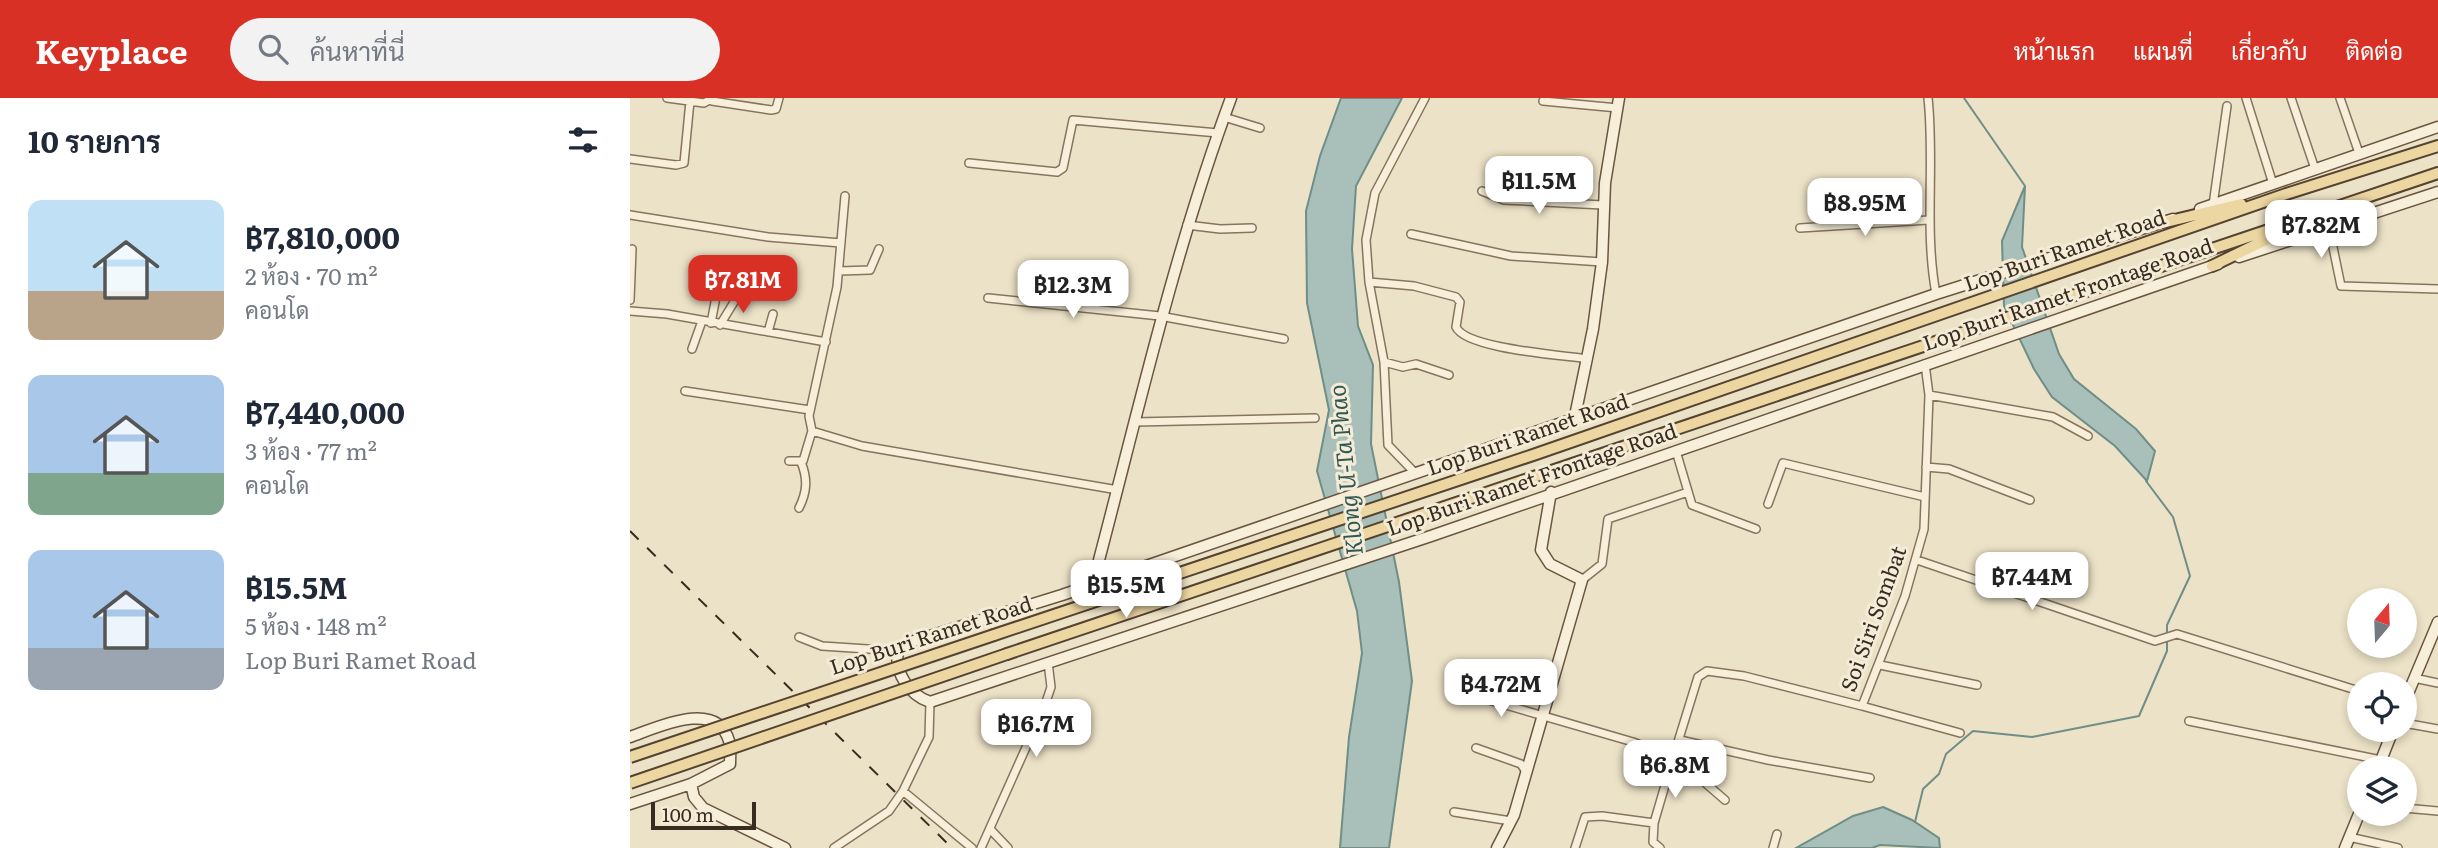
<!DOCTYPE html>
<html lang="th">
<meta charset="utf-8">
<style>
:root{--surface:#fff;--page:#f2f2f3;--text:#1f2937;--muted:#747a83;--accent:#d93025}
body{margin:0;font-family:Literata,Sarabun,serif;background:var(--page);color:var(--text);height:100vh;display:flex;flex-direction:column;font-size:26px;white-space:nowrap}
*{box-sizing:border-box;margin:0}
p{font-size:23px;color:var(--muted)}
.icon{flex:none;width:38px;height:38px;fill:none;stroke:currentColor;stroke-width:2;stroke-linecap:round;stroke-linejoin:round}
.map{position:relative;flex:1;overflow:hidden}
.drawer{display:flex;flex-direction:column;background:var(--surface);width:630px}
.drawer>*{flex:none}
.needle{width:46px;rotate:19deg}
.controls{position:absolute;left:1717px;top:490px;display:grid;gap:14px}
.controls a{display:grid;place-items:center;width:70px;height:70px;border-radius:50%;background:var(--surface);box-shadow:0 4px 10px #0003;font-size:35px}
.scale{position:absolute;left:21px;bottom:18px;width:105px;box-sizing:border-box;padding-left:7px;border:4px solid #382c20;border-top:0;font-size:19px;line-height:24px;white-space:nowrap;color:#382c20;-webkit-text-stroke:5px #f4ecd7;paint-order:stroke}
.price{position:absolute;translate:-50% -60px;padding:0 16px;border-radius:14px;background:#fff;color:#222;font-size:23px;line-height:46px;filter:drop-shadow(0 2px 4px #0008)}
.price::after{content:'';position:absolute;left:50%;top:42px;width:21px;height:16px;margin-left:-10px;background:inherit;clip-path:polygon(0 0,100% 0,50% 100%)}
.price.selected{background:var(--accent);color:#fff}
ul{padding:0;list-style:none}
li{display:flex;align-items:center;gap:21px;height:175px;padding:0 28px}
li span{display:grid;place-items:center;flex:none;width:196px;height:140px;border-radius:14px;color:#555}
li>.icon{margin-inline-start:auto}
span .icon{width:84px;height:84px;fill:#fffc;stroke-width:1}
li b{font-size:30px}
h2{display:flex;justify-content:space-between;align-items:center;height:84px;padding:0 28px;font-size:30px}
header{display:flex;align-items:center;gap:42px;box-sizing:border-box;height:98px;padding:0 35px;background:var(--accent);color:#fff}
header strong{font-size:33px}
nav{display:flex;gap:38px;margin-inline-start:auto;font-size:24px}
.search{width:490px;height:63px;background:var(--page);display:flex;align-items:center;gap:18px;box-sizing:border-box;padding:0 24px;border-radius:38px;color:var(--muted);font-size:26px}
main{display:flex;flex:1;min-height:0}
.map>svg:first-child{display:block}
.water{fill:#a8c0b9;stroke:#6f8e87;stroke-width:2}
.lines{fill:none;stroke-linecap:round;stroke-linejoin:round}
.stream{stroke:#6f8e87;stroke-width:2}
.street-casing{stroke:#87745e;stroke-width:10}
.secondary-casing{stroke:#695541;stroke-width:13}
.primary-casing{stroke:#554331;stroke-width:14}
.street{stroke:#f7efda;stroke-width:7}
.secondary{stroke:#f7efda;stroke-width:10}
.primary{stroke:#ecd6a2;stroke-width:10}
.rail{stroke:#382c20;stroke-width:2;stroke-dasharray:12 12;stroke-linecap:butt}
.primary-bridge-casing{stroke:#554331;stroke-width:14;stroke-linecap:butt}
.primary-bridge{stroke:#ecd6a2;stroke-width:10}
.labels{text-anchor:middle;stroke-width:6;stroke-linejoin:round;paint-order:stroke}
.street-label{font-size:21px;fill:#382c20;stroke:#f4ecd7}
.water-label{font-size:23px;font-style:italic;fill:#315755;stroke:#f4ecd7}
</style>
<header>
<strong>Keyplace</strong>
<div class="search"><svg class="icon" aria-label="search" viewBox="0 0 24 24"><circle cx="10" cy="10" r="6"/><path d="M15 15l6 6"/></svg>ค้นหาที่นี่</div>
<nav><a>หน้าแรก</a><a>แผนที่</a><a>เกี่ยวกับ</a><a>ติดต่อ</a></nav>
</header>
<main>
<section class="drawer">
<h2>10 รายการ<svg class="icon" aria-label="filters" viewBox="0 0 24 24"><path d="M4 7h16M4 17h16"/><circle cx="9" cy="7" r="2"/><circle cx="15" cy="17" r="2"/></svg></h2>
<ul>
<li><span style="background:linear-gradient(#bfe0f5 65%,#b9a48a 0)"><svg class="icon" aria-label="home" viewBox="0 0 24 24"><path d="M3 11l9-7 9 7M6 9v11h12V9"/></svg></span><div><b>฿7,810,000</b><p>2 ห้อง · 70 m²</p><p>คอนโด</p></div></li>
<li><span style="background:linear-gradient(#a9c7e8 70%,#7fa58c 0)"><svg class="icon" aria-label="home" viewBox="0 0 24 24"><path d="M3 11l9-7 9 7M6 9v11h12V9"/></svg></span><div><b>฿7,440,000</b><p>3 ห้อง · 77 m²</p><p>คอนโด</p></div></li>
<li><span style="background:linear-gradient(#a9c7e8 70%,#9aa5b1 0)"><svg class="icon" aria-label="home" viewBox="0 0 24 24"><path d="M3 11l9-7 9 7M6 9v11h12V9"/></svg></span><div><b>฿15.5M</b><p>5 ห้อง · 148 m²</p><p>Lop Buri Ramet Road</p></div></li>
</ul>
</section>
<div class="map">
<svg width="1808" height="750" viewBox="0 0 1808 750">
<rect width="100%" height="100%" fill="#ece2c7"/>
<path class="water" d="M711,0H772L726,88L722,151L728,228L743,267L741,346L769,484L782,583L759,750H710L719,639L732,555L727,513L687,373L699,312L677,205L676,113L690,58Z
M1395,88L1392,149L1429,256L1444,281L1506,331L1525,353L1517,383L1485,348L1422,299L1404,271L1374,208L1372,143Z
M1253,709L1282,722L1309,740L1310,750L1250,747L1242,750H1166L1223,718Z"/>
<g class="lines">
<path class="stream" d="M1334,0L1395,88
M1516,383L1543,419L1560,478L1537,527V535
M1285,724L1293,691L1309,676L1316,656L1343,633L1402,639L1509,618L1537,553V541"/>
<defs>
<path id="street" d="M37,0L74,5L83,0
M1298,0C1305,65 1294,131 1306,196
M1616,0L1643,86
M1661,0L1685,71
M1710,0L1729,55
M82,3L141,12L146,11L149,0
M913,3L988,10
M594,19L630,30
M0,61L46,67L54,65L60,3
M339,65L427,74L433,70L443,22L588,35
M852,93L874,102L973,107
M215,98L207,189L179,318L182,333L232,348L488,392
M1583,107L1597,8
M0,117L138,139L211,145
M557,127L590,131L622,130
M1170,130L1298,122
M1699,130L1711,188L1808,191
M781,136L881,158L972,164
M209,173L240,172L249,151
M739,184L784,188L826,199L830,204L826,229C836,251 933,257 958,261
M358,200L530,218L654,241
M0,202L2,151
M0,213L37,216L196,244
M81,225L86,199
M90,227L104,204V196
M138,234L143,216
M62,251L72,223
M754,264L773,269L786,266L819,277
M55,293L180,312
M1299,297L1423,319L1458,338
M505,324L685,320
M1046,353L1062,407L1126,431
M159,363H173L182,333
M1296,369L1319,371L1400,402
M786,376L758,347L754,264L739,184L736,142L745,95L795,0
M1138,406L1153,365L1295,399
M169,410C177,394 178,381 171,364
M1287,462L1525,543L1547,536L1729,593
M952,482L972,466L978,421L1058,394
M169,539L192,548L268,553
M1250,567L1347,587
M1784,580L1808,585
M838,596L1003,644L1043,660L1068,579L1077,573L1114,578L1232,608L1275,498L1294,431L1299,297L1295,266
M1232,608L1330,635
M1559,623L1751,662
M1774,625L1808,631
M1050,642L1138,662L1240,680
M846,650L891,666L896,674
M1041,668L1073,683L1095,702
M273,693L342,750
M1774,710L1808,713
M824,714L881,723
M360,731L378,750
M1719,739L1768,750
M204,750L259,713L273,693L299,639L300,604
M351,750L415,607L421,589L418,564
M945,750L955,719L972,718L1024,725
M1030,750L1023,744L1024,725L1043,660
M1143,750L1147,736"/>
<path id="secondary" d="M1570,111L1808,29
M1543,121L1306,196L432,497L284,543L268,553C264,574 279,597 300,604L801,438L1588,166
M1609,159L1808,94
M945,318L963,231L972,164L975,85L989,0
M475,482L470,472L469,462C510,306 545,151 601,0
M1774,605L1808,524
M0,639C26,630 87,600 99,643C101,650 100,659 100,666L61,686L0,706
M1748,670L1763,632
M61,686L64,699L73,710L155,750
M867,750L884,717L952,482L920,466L911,452L921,394
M1715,750L1729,716"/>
<path id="primary" d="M1536,124L1611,106
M1582,168L1650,135
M475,482L482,498
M364,537L906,356L1656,96L1808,48
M377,556L1808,75"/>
</defs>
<use href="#street" class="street-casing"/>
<use href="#secondary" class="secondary-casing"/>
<use href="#primary" class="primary-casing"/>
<use href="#street" class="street"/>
<use href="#secondary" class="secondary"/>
<use href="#primary" class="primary"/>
<path class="rail" d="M0,433L322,750"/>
<defs>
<path id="primary-bridge" d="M0,659L364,537
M0,685L377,556"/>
</defs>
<use href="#primary-bridge" class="primary-bridge-casing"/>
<use href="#primary-bridge" class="primary-bridge"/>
</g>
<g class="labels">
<g class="street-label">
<text transform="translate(1435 153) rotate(-19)" y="7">Lop Buri Ramet Road</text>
<text transform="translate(1438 197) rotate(-19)" y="7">Lop Buri Ramet Frontage Road</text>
<text transform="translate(898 337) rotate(-19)" y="7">Lop Buri Ramet Road</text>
<text transform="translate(902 382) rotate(-19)" y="7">Lop Buri Ramet Frontage Road</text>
<text transform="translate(1244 521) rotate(-70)" y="7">Soi Siri Sombat</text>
<text transform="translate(301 538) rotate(-18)" y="7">Lop Buri Ramet Road</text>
</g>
<g class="water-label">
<text transform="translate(716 372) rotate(-96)" y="8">Klong U-Ta Phao</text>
</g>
</g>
</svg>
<div class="controls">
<a><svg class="needle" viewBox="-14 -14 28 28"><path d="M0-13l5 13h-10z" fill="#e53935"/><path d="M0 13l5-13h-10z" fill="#747a83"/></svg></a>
<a><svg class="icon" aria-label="locate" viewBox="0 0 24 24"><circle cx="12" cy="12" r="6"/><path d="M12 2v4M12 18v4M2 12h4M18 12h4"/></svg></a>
<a><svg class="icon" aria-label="layers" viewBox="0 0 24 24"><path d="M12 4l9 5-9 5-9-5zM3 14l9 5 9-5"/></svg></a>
</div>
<div class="scale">100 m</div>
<b class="price" style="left:909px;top:118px">฿11.5M</b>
<b class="price" style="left:1235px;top:140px">฿8.95M</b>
<b class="price" style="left:1691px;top:162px">฿7.82M</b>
<b class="price selected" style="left:113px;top:217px">฿7.81M</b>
<b class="price" style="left:443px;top:222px">฿12.3M</b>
<b class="price" style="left:1402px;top:514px">฿7.44M</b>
<b class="price" style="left:496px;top:522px">฿15.5M</b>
<b class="price" style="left:871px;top:621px">฿4.72M</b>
<b class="price" style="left:406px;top:661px">฿16.7M</b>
<b class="price" style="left:1045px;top:702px">฿6.8M</b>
</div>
</main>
